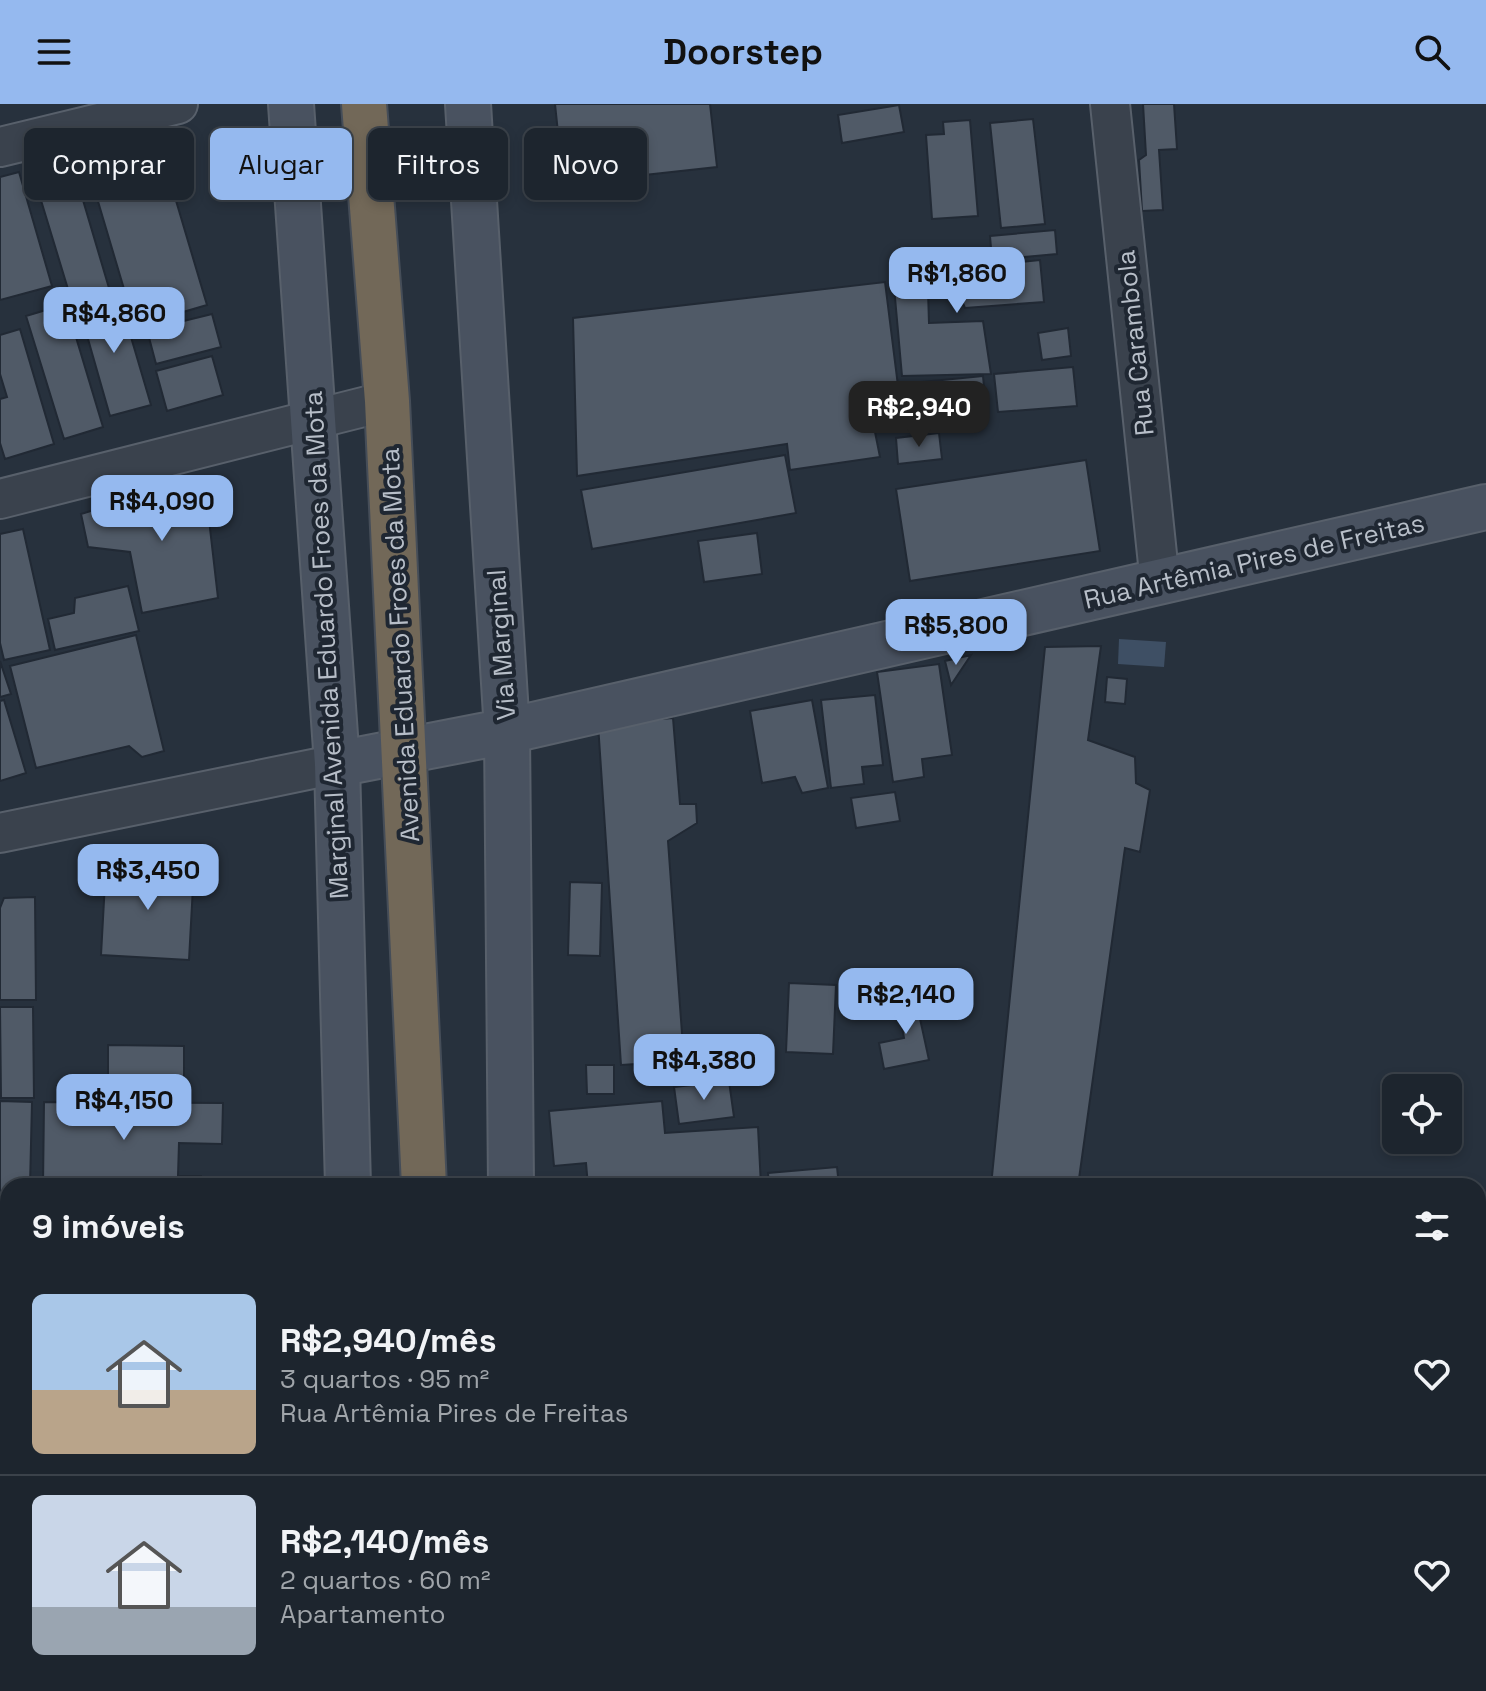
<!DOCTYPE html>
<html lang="pt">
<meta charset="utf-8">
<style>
:root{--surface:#1d252e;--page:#252d36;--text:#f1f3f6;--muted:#a0a5aa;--line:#3b424a;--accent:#95b9ef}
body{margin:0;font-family:"Space Grotesk",sans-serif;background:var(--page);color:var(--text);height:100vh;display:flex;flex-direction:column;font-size:30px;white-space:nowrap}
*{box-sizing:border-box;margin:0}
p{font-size:26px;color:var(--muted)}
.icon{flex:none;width:44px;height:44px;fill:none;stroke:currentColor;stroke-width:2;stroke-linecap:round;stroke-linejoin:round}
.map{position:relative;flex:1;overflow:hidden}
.side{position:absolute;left:0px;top:1074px;width:1486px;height:514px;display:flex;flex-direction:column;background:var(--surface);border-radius:24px 24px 0 0;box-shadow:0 4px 12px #0003,0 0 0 2px var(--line)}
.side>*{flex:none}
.hud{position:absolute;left:24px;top:24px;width:800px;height:72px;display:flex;gap:16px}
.buttons{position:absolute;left:1382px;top:970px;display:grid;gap:16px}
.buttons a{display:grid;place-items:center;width:80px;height:80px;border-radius:12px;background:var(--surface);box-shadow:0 4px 12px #0003,0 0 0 2px var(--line);font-size:40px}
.price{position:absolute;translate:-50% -68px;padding:0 18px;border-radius:16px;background:var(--accent);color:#111;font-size:26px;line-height:52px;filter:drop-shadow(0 2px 4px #0008)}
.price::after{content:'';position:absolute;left:50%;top:48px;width:24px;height:18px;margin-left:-12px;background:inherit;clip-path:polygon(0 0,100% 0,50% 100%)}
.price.current{background:#222;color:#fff}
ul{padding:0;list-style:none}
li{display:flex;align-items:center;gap:24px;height:200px;padding:0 32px}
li+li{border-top:2px solid var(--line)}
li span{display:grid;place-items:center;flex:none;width:224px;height:160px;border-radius:12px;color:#555}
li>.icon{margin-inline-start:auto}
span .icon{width:96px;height:96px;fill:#fffc;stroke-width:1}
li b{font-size:34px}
h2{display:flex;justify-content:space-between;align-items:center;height:96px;padding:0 32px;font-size:34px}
.chip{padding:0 28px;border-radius:12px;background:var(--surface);box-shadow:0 4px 12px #0003,0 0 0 2px var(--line);font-size:28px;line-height:72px}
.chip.current{background:var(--accent);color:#111}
header{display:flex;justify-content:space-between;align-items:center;height:104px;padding:0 32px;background:var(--accent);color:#111;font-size:36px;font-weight:700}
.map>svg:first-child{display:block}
.water{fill:#3e4f64}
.building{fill:#505a67;stroke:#212934;stroke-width:2}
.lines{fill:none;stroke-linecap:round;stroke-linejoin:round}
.street-casing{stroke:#58606b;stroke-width:42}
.secondary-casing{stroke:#58606b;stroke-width:48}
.highway-casing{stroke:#454d58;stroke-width:48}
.street{stroke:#3a424d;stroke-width:38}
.secondary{stroke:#495260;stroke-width:44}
.highway{stroke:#726858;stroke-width:44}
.labels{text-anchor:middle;stroke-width:8;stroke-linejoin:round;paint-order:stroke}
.street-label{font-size:26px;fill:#b7bec8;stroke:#1f2732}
</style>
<header><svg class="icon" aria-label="menu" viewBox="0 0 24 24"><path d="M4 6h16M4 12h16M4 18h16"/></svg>Doorstep<svg class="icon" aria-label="search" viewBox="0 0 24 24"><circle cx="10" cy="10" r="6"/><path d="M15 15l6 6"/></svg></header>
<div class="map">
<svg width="1486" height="1587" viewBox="0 0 1486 1587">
<rect width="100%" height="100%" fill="#27313d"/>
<path class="water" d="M1119,535L1166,538L1164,563L1118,560Z"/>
<path class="building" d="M555,0H710L717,63L599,76L595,45L560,48Z
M1143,0H1174L1177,45L1159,46L1163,106L1142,107L1139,56L1146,51Z
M899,1L904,28L842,39L838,11Z
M1033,15L1045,120L1001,124L990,19Z
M970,16L978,112L932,115L926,31L944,30L943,18Z
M158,36L207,201L135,222L86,57Z
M72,59L109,184L71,195L33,70Z
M19,68L52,182L0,196V73Z
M1055,126L1057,150L992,156L990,132Z
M1040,156L1044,198L965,204L957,184L928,186L929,219L983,217L991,270L902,272L893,171Z
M885,178L903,322L875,328L880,353L790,366L787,340L577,372L573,214Z
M118,189L151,301L110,312L78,200Z
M66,200L103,323L64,335L26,212Z
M212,210L221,243L156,260L147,226Z
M1068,224L1071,252L1042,256L1038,229Z
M20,225L54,340L5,355L0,339V295L7,293L0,270V231Z
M212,252L223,291L167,307L156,267Z
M1073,263L1077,302L998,308L994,270Z
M983,272L987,315L917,322L912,279Z
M939,329L942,355L898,360L896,334Z
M785,351L796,409L592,445L581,386Z
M1086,356L1100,447L910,477L896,385Z
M204,372L218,494L142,509L130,448L88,443L81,410Z
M23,425L50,546L4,556L0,539V430Z
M757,429L762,470L704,478L698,437Z
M128,482L139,527L55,546L48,515L74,509L75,494Z
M136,531L164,647L142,653L129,642L36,664L10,562Z
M1101,542L1088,636L1135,653L1136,679L1150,686L1140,748L1125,744L1124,751L1078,1082H991L1045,543Z
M971,551L951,581L945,557Z
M0,557L11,590L0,593Z
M939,560L952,651L922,655L924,673L893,678L877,568Z
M1107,573L1127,575L1125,600L1105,598Z
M875,591L883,661L862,663L864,680L831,684L821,596Z
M4,596L26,669L0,677V597Z
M812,596L828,684L802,689L795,673L762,679L750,607Z
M673,614L680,700H696L697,719L668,737L684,957L621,961L598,620Z
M895,688L900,717L856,724L851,694Z
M106,760L194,764L189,856L101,851Z
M570,778L602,779L600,852L568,851Z
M35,793L36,896H0V804L4,794Z
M789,879L836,881L833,950L786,948Z
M914,887L929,956L884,965L879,939L904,934L896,891Z
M0,903H33L34,994H1Z
M108,941L184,942V986H108Z
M586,961H614V990H587Z
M729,977L734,1013L679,1020L674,983Z
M0,997L32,998L30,1082H8V1090H0Z
M662,997L665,1029L758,1023L761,1082H588L586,1059L554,1062L549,1007Z
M44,998L223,999L222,1040L179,1039L178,1072H201V1082H43Z
M837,1063L839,1082H769L768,1069Z
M0,1146H8V1209H0Z
M0,1226L8,1227L6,1295H0Z
M0,1369L8,1370V1452L0,1540Z
M11,1580H203V1587H11Z
M722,1580H780L779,1587Z
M800,1580H935L934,1587H880Z"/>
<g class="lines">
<defs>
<path id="street" d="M1110,0L1160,479
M0,43L178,0
M0,395L387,297
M0,729L337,660"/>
<path id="secondary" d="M291,0L337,660L348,1082
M468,0L507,627L511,1082
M337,660L507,627L1486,403
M349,1587V1580
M517,1587V1580"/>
<path id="highway" d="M364,0L387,297L424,1082
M430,1587V1580"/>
</defs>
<use href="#street" class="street-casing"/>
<use href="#secondary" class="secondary-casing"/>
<use href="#highway" class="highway-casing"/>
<use href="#street" class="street"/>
<use href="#secondary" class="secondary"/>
<use href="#highway" class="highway"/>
</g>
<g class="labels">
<g class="street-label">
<text transform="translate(1135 239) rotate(-96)" y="9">Rua Carambola</text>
<text transform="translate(1254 457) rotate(-13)" y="9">Rua Artêmia Pires de Freitas</text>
<text transform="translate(326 541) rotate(-93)" y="9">Marginal Avenida Eduardo Froes da Mota</text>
<text transform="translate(400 541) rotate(-93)" y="9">Avenida Eduardo Froes da Mota</text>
<text transform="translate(501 541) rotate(-94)" y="9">Via Marginal</text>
</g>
</g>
</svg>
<div class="buttons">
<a><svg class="icon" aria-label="locate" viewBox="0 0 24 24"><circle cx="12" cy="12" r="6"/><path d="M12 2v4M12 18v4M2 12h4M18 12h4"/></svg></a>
</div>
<b class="price" style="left:957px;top:211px">R$1,860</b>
<b class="price" style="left:114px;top:251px">R$4,860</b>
<b class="price current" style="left:919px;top:345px">R$2,940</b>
<b class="price" style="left:162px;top:439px">R$4,090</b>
<b class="price" style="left:956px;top:563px">R$5,800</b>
<b class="price" style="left:148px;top:808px">R$3,450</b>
<b class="price" style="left:906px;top:932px">R$2,140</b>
<b class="price" style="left:704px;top:998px">R$4,380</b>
<b class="price" style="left:124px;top:1038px">R$4,150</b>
<div class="hud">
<a class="chip">Comprar</a>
<a class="chip current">Alugar</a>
<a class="chip">Filtros</a>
<a class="chip">Novo</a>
</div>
<section class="side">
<h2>9 imóveis<svg class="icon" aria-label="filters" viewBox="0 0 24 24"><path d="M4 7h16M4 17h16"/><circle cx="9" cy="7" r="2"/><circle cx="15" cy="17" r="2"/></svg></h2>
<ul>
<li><span style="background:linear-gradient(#a9c7e8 60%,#b9a48a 0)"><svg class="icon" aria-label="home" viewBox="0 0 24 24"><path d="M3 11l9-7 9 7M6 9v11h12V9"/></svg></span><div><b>R$2,940/mês</b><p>3 quartos · 95 m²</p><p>Rua Artêmia Pires de Freitas</p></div><svg class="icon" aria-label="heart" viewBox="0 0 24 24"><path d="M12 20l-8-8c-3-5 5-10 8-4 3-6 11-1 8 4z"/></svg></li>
<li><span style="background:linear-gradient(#c9d6e8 70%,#9aa5b1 0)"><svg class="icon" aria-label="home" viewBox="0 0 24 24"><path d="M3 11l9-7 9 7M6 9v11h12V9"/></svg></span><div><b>R$2,140/mês</b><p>2 quartos · 60 m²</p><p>Apartamento</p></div><svg class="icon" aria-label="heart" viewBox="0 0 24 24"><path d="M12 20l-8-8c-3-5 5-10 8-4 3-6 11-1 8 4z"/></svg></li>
</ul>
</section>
</div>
